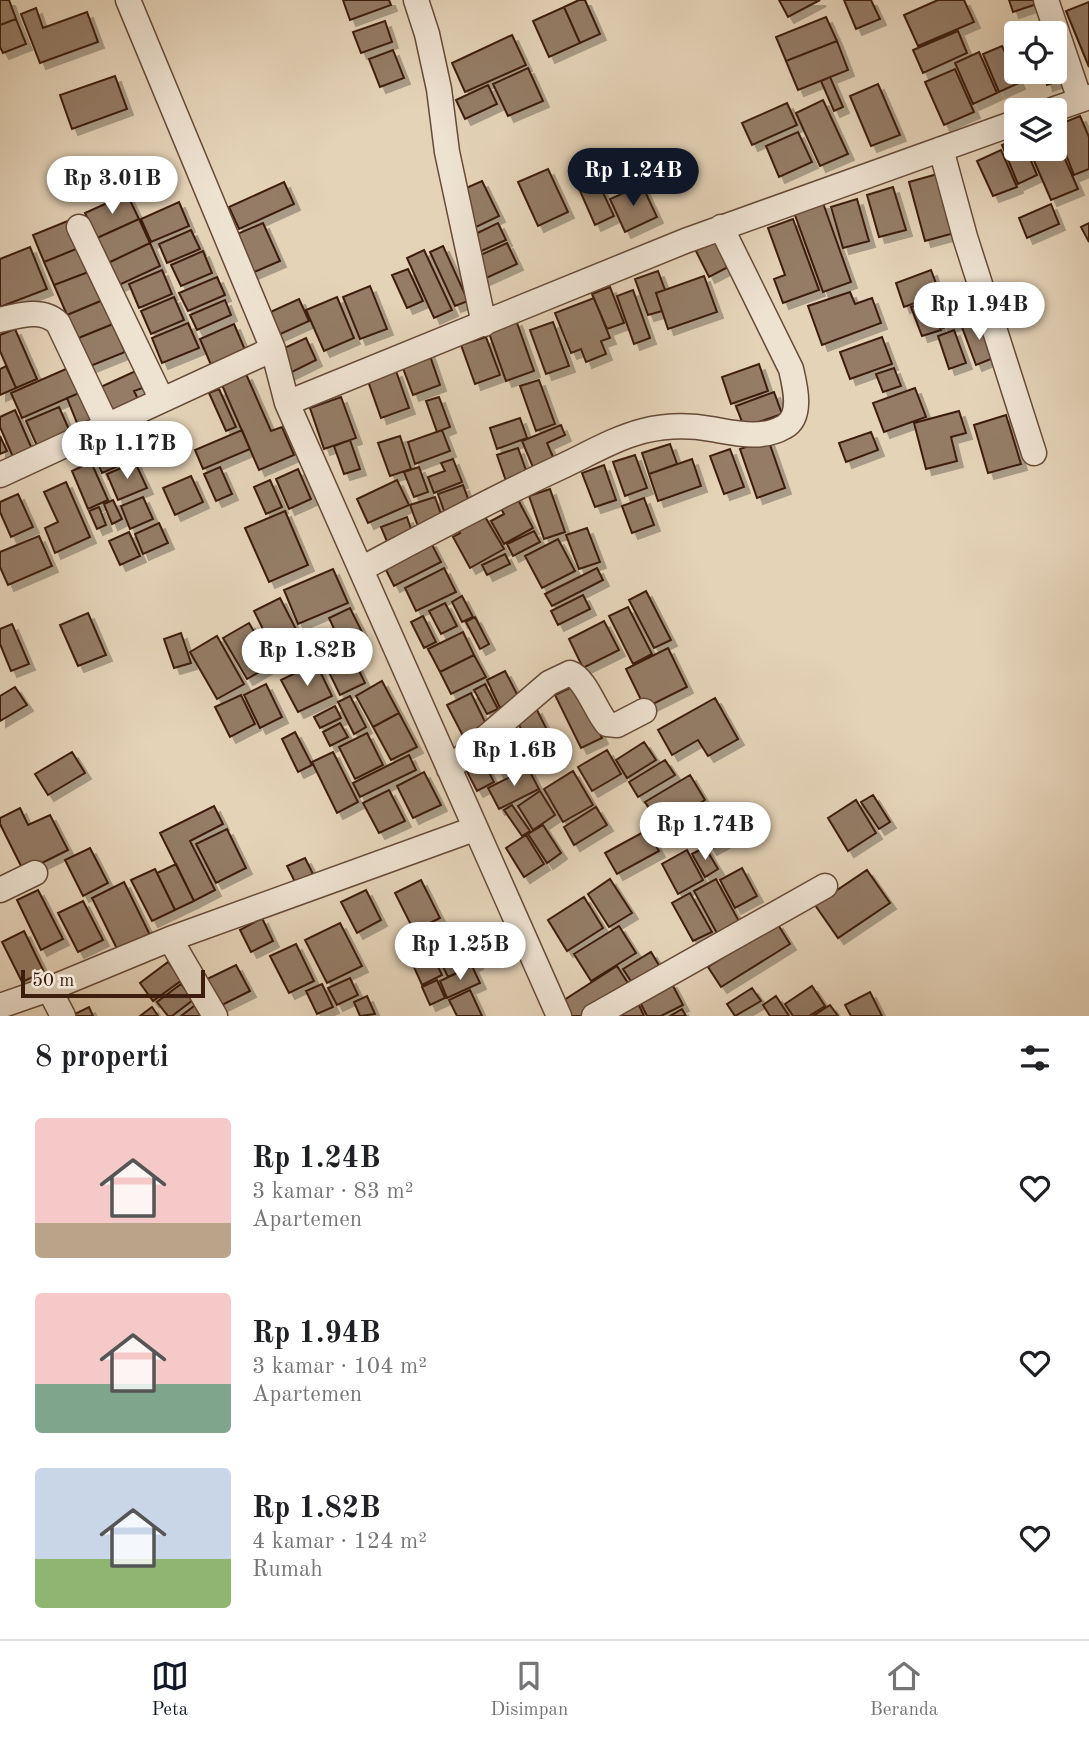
<!DOCTYPE html>
<html lang="id">
<meta charset="utf-8">
<style>
:root{--surface:#fff;--page:#f6f6f6;--text:#202124;--muted:#757577;--line:#e0e0e0;--accent:#111827}
body{margin:0;font-family:"Old Standard TT",serif;background:var(--page);color:var(--text);height:100vh;display:flex;flex-direction:column;font-size:26px;white-space:nowrap}
*{box-sizing:border-box;margin:0}
p{font-size:23px;color:var(--muted)}
.icon{flex:none;width:38px;height:38px;fill:none;stroke:currentColor;stroke-width:2;stroke-linecap:round;stroke-linejoin:round}
.map{position:relative;height:1016px;overflow:hidden}
.panel{display:flex;flex-direction:column;background:var(--surface);flex:1}
.panel>*{flex:none}
.fabs{position:absolute;left:1004px;top:21px;display:grid;gap:14px}
.fabs a{display:grid;place-items:center;width:63px;height:63px;border-radius:7px;background:var(--surface);box-shadow:0 7px 28px #0002;font-size:35px}
.scale{position:absolute;left:21px;bottom:18px;width:184px;box-sizing:border-box;padding-left:7px;border:4px solid #3d1d0e;border-top:0;font-size:19px;line-height:24px;white-space:nowrap;color:#3d1d0e;-webkit-text-stroke:5px #eee2d1;paint-order:stroke}
.price{position:absolute;translate:-50% -60px;padding:0 16px;border-radius:24px;background:#fff;color:#222;font-size:23px;line-height:46px;filter:drop-shadow(0 2px 4px #0008)}
.price::after{content:'';position:absolute;left:50%;top:42px;width:21px;height:16px;margin-left:-10px;background:inherit;clip-path:polygon(0 0,100% 0,50% 100%)}
.price.active{background:var(--accent);color:#fff}
ul{padding:0;list-style:none}
li{display:flex;align-items:center;gap:21px;height:175px;padding:0 35px}
li span{display:grid;place-items:center;flex:none;width:196px;height:140px;border-radius:7px;color:#555}
li>.icon{margin-inline-start:auto}
span .icon{width:84px;height:84px;fill:#fffc;stroke-width:1}
li b{font-size:30px}
h2{display:flex;justify-content:space-between;align-items:center;height:84px;padding:0 35px;font-size:30px}
.tab-bar{display:flex;justify-content:space-around;align-items:center;height:98px;border-top:2px solid var(--line);background:var(--surface);font-size:19px;color:var(--muted)}
.tab-bar a{display:grid;justify-items:center;gap:4px}
.tab-bar .active{color:var(--accent)}
.map>svg:first-child{display:block}
.building{fill:#947c66;stroke:#3d1d0e;stroke-width:2;filter:url(#shadow)}
.lines{fill:none;stroke-linecap:round;stroke-linejoin:round}
.minor-casing{stroke:#674a38;stroke-width:27}
.minor{stroke:#eee2d1;stroke-width:24}
</style>
<div class="map">
<svg width="1089" height="1016" viewBox="0 0 1089 1016">
<defs>
<filter id="shadow"><feDropShadow dx="6" dy="6" stdDeviation="0" flood-color="#0004"/></filter>
</defs>
<rect width="100%" height="100%" fill="#e5d3b8"/>
<filter id="stains"><feTurbulence type="fractalNoise" baseFrequency=".00286" numOctaves="4"/><feColorMatrix values="0 0 0 0 .2 0 0 0 0 .09 0 0 0 0 .02 0 0 0 .5 -.17"/></filter>
<radialGradient id="worn" r=".72"><stop offset=".6" stop-color="#630" stop-opacity="0"/><stop offset="1" stop-color="#630" stop-opacity=".3"/></radialGradient>
<path class="building" d="M0,0H9L16,19L0,25Z
M343,0H389L391,5L350,20Z
M579,0H585L600,34L580,43L564,7Z
M779,0H820L788,17Z
M844,0H871L880,19L856,29Z
M938,0H964L974,22L918,46L904,15Z
M1009,0H1043V2L1013,12Z
M1089,2V67L1066,11Z
M564,7L580,43L549,57L533,21Z
M36,8L43,28L87,12L98,42L40,63L21,14Z
M826,17L837,41L786,61L776,37Z
M16,19L26,44L3,53L0,47V25Z
M385,21L392,42L361,53L353,32Z
M958,31L967,53L923,73L913,50Z
M1055,33L1071,77L1047,85L1043,72H1055Z
M512,35L526,65L465,92L452,63Z
M837,41L848,70L798,90L786,61Z
M1002,46L1019,83L999,92L983,54Z
M393,50L404,78L380,87L369,59Z
M979,52L997,93L973,104L955,63Z
M528,68L543,101L508,116L493,84Z
M955,69L974,112L944,125L925,82Z
M115,76L127,109L72,129L60,95Z
M830,77L843,107L834,111L821,81Z
M878,84L900,135L871,146L850,96Z
M488,85L497,104L465,119L456,100Z
M823,100L848,154L820,166L796,113Z
M787,103L797,125L752,145L742,123Z
M1080,116L1089,137V169L1074,175L1055,126Z
M798,132L812,162L779,177L766,146Z
M1055,136L1078,189L1051,200L1029,149H1055Z
M1017,139V149H1026L1037,175L1018,184L1002,145Z
M1001,150L1017,187L993,196L977,161Z
M591,167L614,216L595,225L573,175Z
M548,169L568,212L538,226L518,182Z
M941,173L958,232L925,241L909,182Z
M482,181L499,216L474,228L457,192Z
M284,182L294,204L239,229L229,207Z
M642,185L657,217L625,232L610,199Z
M893,187L906,230L879,237L867,195Z
M127,194L139,219L97,238L85,213Z
M857,199L869,241L843,248L831,207Z
M179,202L189,226L151,242L141,219Z
M823,203L851,282L823,292L791,204Z
M1051,204L1059,224L1027,238L1019,218Z
M139,219L150,243L108,263L97,238Z
M793,219L819,290L783,303L774,279L785,275L768,228Z
M70,220L81,247L44,262L33,235Z
M263,223L280,261L245,276L228,238Z
M498,223L506,240L477,253L469,237Z
M1089,223V242L1081,227Z
M191,230L200,249L167,263L159,244Z
M713,237L728,267L709,277L694,247Z
M150,243L160,266L119,285L108,263Z
M507,243L517,264L484,279L474,258Z
M443,246L468,301L455,306L430,252Z
M30,247L47,289L0,307V259Z
M81,247L91,271L54,285L44,262Z
M424,250L452,310L434,318L407,258Z
M203,251L212,273L181,286L171,265Z
M408,269L423,301L407,308L392,275Z
M162,270L172,294L139,308L129,284Z
M931,270L940,294L904,307L896,283Z
M91,271L103,300L67,315L54,285Z
M658,271L665,290L656,293L662,311L648,315L635,279Z
M704,276L717,312L668,329L656,293Z
M217,277L225,295L188,311L179,293Z
M370,286L387,329L360,339L343,297Z
M610,287L624,323L607,329L592,294Z
M974,288L983,314L943,328L934,302Z
M633,290L650,338L634,344L617,296Z
M850,292L855,304L872,298L881,323L822,345L808,306Z
M174,297L184,320L151,334L141,311Z
M337,297L354,338L324,351L306,310Z
M594,298L610,338L601,341L606,354L586,362L581,349L571,353L555,313Z
M299,299L309,321L276,336L266,314Z
M103,300L113,324L76,339L67,315Z
M225,300L231,315L197,330L190,315Z
M930,300L941,330L922,336L911,307Z
M516,320L534,371L506,381L488,330Z
M982,320L996,357L976,365L962,327Z
M553,322L569,366L546,374L530,330Z
M188,323L199,348L162,363L152,338Z
M113,324L125,352L88,367L76,339Z
M234,324L248,357L214,372L200,339Z
M15,329L37,379L16,388L0,351V335Z
M954,330L966,363L949,369L938,336Z
M486,337L500,375L475,384L461,345Z
M882,337L892,364L850,379L840,352Z
M306,338L316,360L288,374L278,351Z
M428,350L440,385L413,395L400,360Z
M759,364L768,391L731,404L722,377Z
M75,365L86,390L22,418L11,393Z
M6,366L16,388L0,395V369Z
M894,368L901,386L883,392L876,374Z
M140,369L148,386L134,391L140,403L107,418L94,390Z
M396,371L409,408L381,418L368,381Z
M246,374L271,431L282,427L294,455L259,470L222,385Z
M539,380L555,424L536,431L520,386Z
M915,388L926,417L884,432L873,403Z
M219,389L236,427L226,431L209,393Z
M86,390L99,420L79,428L67,398Z
M774,392L782,414L744,427L736,406Z
M341,397L356,438L324,449L310,408Z
M439,397L450,427L437,432L426,401Z
M59,407L71,434L38,448L26,421Z
M15,410L32,449L13,457L0,427V417Z
M959,411L966,433L951,437L957,461L926,469L914,423Z
M1006,415L1021,464L988,473L974,425Z
M520,418L527,438L497,449L490,428Z
M561,425L565,435L547,443L556,464L535,472L522,441Z
M242,430L250,449L203,469L195,450Z
M442,430L450,451L415,464L408,442Z
M871,432L878,450L846,462L839,443Z
M0,436L7,451L0,454Z
M130,436L139,457L102,473L93,452Z
M400,436L411,469L390,476L378,443Z
M768,439L785,488L757,498L740,449Z
M350,440L360,469L344,474L334,446Z
M670,444L677,464L649,474L642,453Z
M518,448L528,476L507,484L497,455Z
M730,449L744,487L724,494L710,456Z
M635,455L647,488L625,496L613,462Z
M453,459L462,482L434,493L428,477L445,471L441,463Z
M692,459L701,486L658,501L649,474Z
M91,462L108,500L88,509L72,471Z
M135,462L147,488L118,500L107,474Z
M604,465L616,500L595,507L582,473Z
M220,467L232,494L216,501L204,474Z
M419,467L428,492L414,497L404,472Z
M298,469L311,499L289,509L276,479Z
M191,476L203,502L175,515L163,488Z
M270,480L282,507L266,514L254,487Z
M397,480L409,505L368,523L357,499Z
M66,482L90,537L55,553L45,528L58,522L44,492Z
M463,485L471,507L446,516L438,494Z
M550,489L565,532L544,539L529,496Z
M18,494L33,527L11,537L0,512V502Z
M515,494L533,528L504,544L491,521L504,514L498,503Z
M143,497L153,519L130,529L121,506Z
M435,497L443,520L419,529L410,505Z
M644,498L654,525L632,533L622,506Z
M113,500L122,519L112,524L104,504Z
M99,507L106,525L97,529L89,511Z
M285,511L308,565L269,582L245,528Z
M484,515L504,549L470,568L453,537L460,533L458,529Z
M407,517L413,535L388,544L381,527Z
M159,523L168,543L143,554L135,534Z
M587,528L600,562L579,569L566,535Z
M534,531L540,542L513,556L507,544Z
M129,532L140,556L120,565L109,541Z
M39,536L52,566L8,585L0,567V552Z
M558,539L575,571L542,588L525,556Z
M430,541L441,562L394,586L383,564Z
M505,554L510,564L487,575L482,565Z
M444,568L456,592L416,611L405,588Z
M597,568L603,580L552,606L545,594Z
M333,569L348,603L298,624L284,590Z
M646,591L671,640L654,648L629,600Z
M583,595L590,609L558,625L551,611Z
M462,596L473,617L462,622L452,602Z
M280,598L308,653L281,666L254,611Z
M445,603L457,626L441,634L429,611Z
M628,607L652,654L633,664L609,616Z
M350,608L364,636L342,646L329,618Z
M88,613L106,655L78,666L60,625Z
M423,616L436,642L424,648L411,622Z
M475,617L489,644L480,649L466,622Z
M604,621L619,650L583,668L569,639Z
M249,623L273,664L247,679L223,638Z
M12,624L29,664L11,671L0,644V629Z
M463,632L474,655L440,672L428,649Z
M181,633L191,663L174,668L164,639Z
M217,636L244,684L217,699L190,652Z
M668,648L687,687L645,708L626,669Z
M350,652L365,683L340,695L325,664Z
M474,655L486,677L451,694L440,672Z
M316,663L332,696L298,712L281,680Z
M505,671L519,698L500,708L487,680Z
M382,681L399,713L373,727L356,696Z
M266,684L282,717L260,728L244,695Z
M485,684L498,709L487,714L474,690Z
M576,685L602,738L581,748L555,695Z
M15,687L27,705L0,721V696Z
M471,693L486,724L463,736L447,705Z
M241,695L255,724L230,737L215,707Z
M350,696L366,727L354,734L338,702Z
M715,698L738,739L708,756L698,740L672,755L658,730Z
M335,706L341,718L320,728L314,717Z
M536,708L560,756L540,766L516,719Z
M399,713L417,747L391,760L373,727Z
M340,723L348,737L330,746L323,732Z
M509,728L524,759L498,772L482,741Z
M295,732L312,765L298,772L282,739Z
M367,733L383,765L355,779L339,747Z
M644,742L656,760L627,778L616,760Z
M607,750L621,774L592,791L578,767Z
M478,751L494,782L477,791L461,760Z
M72,752L85,773L48,795L35,774Z
M333,752L358,802L337,813L312,762Z
M409,755L416,770L360,797L353,783Z
M665,760L675,775L638,797L629,782Z
M528,768L539,789L499,809L488,788Z
M573,771L593,805L563,822L544,789Z
M424,772L441,805L413,818L397,786Z
M690,775L705,800L661,827L645,802Z
M389,790L405,821L379,833L363,803Z
M540,791L555,815L533,830L518,806Z
M873,795L890,822L879,829L861,802Z
M856,800L876,833L848,851L828,818Z
M512,805L530,831L522,836L504,810Z
M214,806L223,824L190,841L215,890L194,901L160,833Z
M596,807L607,825L574,845L564,827Z
M20,808L28,825L50,815L68,850L24,872L0,824V818Z
M710,809L727,840L711,849L694,818Z
M543,825L561,853L547,863L528,834Z
M227,829L246,868L216,883L196,844Z
M647,830L659,851L617,874L605,853Z
M526,835L544,864L524,877L506,848Z
M705,847L718,869L705,877L692,854Z
M90,848L108,883L83,896L65,860Z
M687,850L703,880L678,894L662,864Z
M305,858L313,874L295,882L287,866Z
M176,864L194,901L175,910L157,873Z
M742,868L757,896L735,908L720,880Z
M155,869L175,910L152,921L131,880Z
M867,870L890,903L838,938L815,905Z
M610,879L632,913L609,927L588,894Z
M716,879L741,925L719,937L694,891Z
M421,880L440,918L414,931L395,893Z
M124,882L151,937L119,953L92,898Z
M38,890L63,939L41,950L17,900Z
M366,890L381,920L357,933L341,902Z
M690,893L712,932L693,941L672,903Z
M584,897L603,928L567,951L548,920Z
M83,901L103,940L78,952L58,913Z
M262,918L273,941L251,952L240,930Z
M340,923L362,966L327,983L305,940Z
M777,923L790,944L721,987L708,967Z
M460,926L477,963L448,977L430,940Z
M619,926L636,953L591,981L574,954Z
M24,931L44,972L22,982L2,942Z
M424,938L442,975L422,985L405,947Z
M296,944L314,981L289,993L270,956Z
M651,952L663,972L636,989L623,969Z
M168,962L182,980L153,1001L140,983Z
M236,965L250,991L214,1009L201,982Z
M472,966L480,983L447,998L440,981Z
M617,966L631,988L587,1016H570L561,1002Z
M350,978L358,995L337,1005L328,988Z
M437,980L445,998L430,1005L422,987Z
M671,982L683,1005L661,1016H647L638,998Z
M181,984L193,1000L172,1016H168L157,1002Z
M322,984L333,1007L317,1014L306,991Z
M812,986L825,1006L809,1016H793L785,1004Z
M752,988L761,1001L735,1016L727,1004Z
M470,990L482,1016H457L449,1000Z
M870,992L882,1016H851L845,1005Z
M367,996L375,1014L360,1016L354,1002Z
M776,996L789,1016H770L763,1005Z
M636,999L644,1016H623L619,1008Z
M198,1003L206,1016H181Z
M830,1005L838,1016H813Z
M89,1007L93,1016H71Z
M152,1007L158,1016H140Z
M682,1009L686,1016H670Z"/>
<g class="lines">
<defs>
<path id="minor" d="M128,0L273,349L287,403
M416,0L427,34L439,89L447,152L484,324
M1046,0L1080,100
M1052,110L1089,97
M941,149L965,237L1034,453
M79,227L162,400
M0,320C19,315 43,308 58,323L107,426
M0,475L273,349
M361,569C429,533 495,497 565,465C590,453 616,438 643,431C664,426 689,425 711,429C735,433 762,440 784,427C803,417 795,386 791,369L721,227
M449,769L549,683L570,673C586,679 595,710 607,724L617,725L644,711
M0,890L35,873
M170,939L215,1016
M49,989L63,1016
M0,1006L49,989L170,939L474,829
M559,1016L287,403L685,241L1017,122
M594,1016L825,886"/>
</defs>
<use href="#minor" class="minor-casing"/>
<use href="#minor" class="minor"/>
</g>
<rect width="100%" height="100%" filter="url(#stains)"/>
<rect width="100%" height="100%" fill="url(#worn)"/>
</svg>
<div class="fabs">
<a><svg class="icon" aria-label="locate" viewBox="0 0 24 24"><circle cx="12" cy="12" r="6"/><path d="M12 2v4M12 18v4M2 12h4M18 12h4"/></svg></a>
<a><svg class="icon" aria-label="layers" viewBox="0 0 24 24"><path d="M12 4l9 5-9 5-9-5zM3 14l9 5 9-5"/></svg></a>
</div>
<div class="scale">50 m</div>
<b class="price active" style="left:633px;top:208px">Rp 1.24B</b>
<b class="price" style="left:112px;top:216px">Rp 3.01B</b>
<b class="price" style="left:979px;top:342px">Rp 1.94B</b>
<b class="price" style="left:127px;top:481px">Rp 1.17B</b>
<b class="price" style="left:307px;top:688px">Rp 1.82B</b>
<b class="price" style="left:514px;top:788px">Rp 1.6B</b>
<b class="price" style="left:705px;top:862px">Rp 1.74B</b>
<b class="price" style="left:460px;top:982px">Rp 1.25B</b>
</div>
<section class="panel">
<h2>8 properti<svg class="icon" aria-label="filters" viewBox="0 0 24 24"><path d="M4 7h16M4 17h16"/><circle cx="9" cy="7" r="2"/><circle cx="15" cy="17" r="2"/></svg></h2>
<ul>
<li><span style="background:linear-gradient(#f6c9c9 75%,#b9a48a 0)"><svg class="icon" aria-label="home" viewBox="0 0 24 24"><path d="M3 11l9-7 9 7M6 9v11h12V9"/></svg></span><div><b>Rp 1.24B</b><p>3 kamar · 83 m²</p><p>Apartemen</p></div><svg class="icon" aria-label="heart" viewBox="0 0 24 24"><path d="M12 20l-8-8c-3-5 5-10 8-4 3-6 11-1 8 4z"/></svg></li>
<li><span style="background:linear-gradient(#f6c9c9 65%,#7fa58c 0)"><svg class="icon" aria-label="home" viewBox="0 0 24 24"><path d="M3 11l9-7 9 7M6 9v11h12V9"/></svg></span><div><b>Rp 1.94B</b><p>3 kamar · 104 m²</p><p>Apartemen</p></div><svg class="icon" aria-label="heart" viewBox="0 0 24 24"><path d="M12 20l-8-8c-3-5 5-10 8-4 3-6 11-1 8 4z"/></svg></li>
<li><span style="background:linear-gradient(#c9d6e8 65%,#8fb573 0)"><svg class="icon" aria-label="home" viewBox="0 0 24 24"><path d="M3 11l9-7 9 7M6 9v11h12V9"/></svg></span><div><b>Rp 1.82B</b><p>4 kamar · 124 m²</p><p>Rumah</p></div><svg class="icon" aria-label="heart" viewBox="0 0 24 24"><path d="M12 20l-8-8c-3-5 5-10 8-4 3-6 11-1 8 4z"/></svg></li>
</ul>
</section>
<nav class="tab-bar">
<a class="active"><svg class="icon" aria-label="map" viewBox="0 0 24 24"><path d="M3 6l6-2 6 2 6-2v14l-6 2-6-2-6 2zM9 4v14M15 6v14"/></svg>Peta</a>
<a><svg class="icon" aria-label="saved" viewBox="0 0 24 24"><path d="M7 4h10v16l-5-4-5 4z"/></svg>Disimpan</a>
<a><svg class="icon" aria-label="home" viewBox="0 0 24 24"><path d="M3 11l9-7 9 7M6 9v11h12V9"/></svg>Beranda</a>
</nav>
